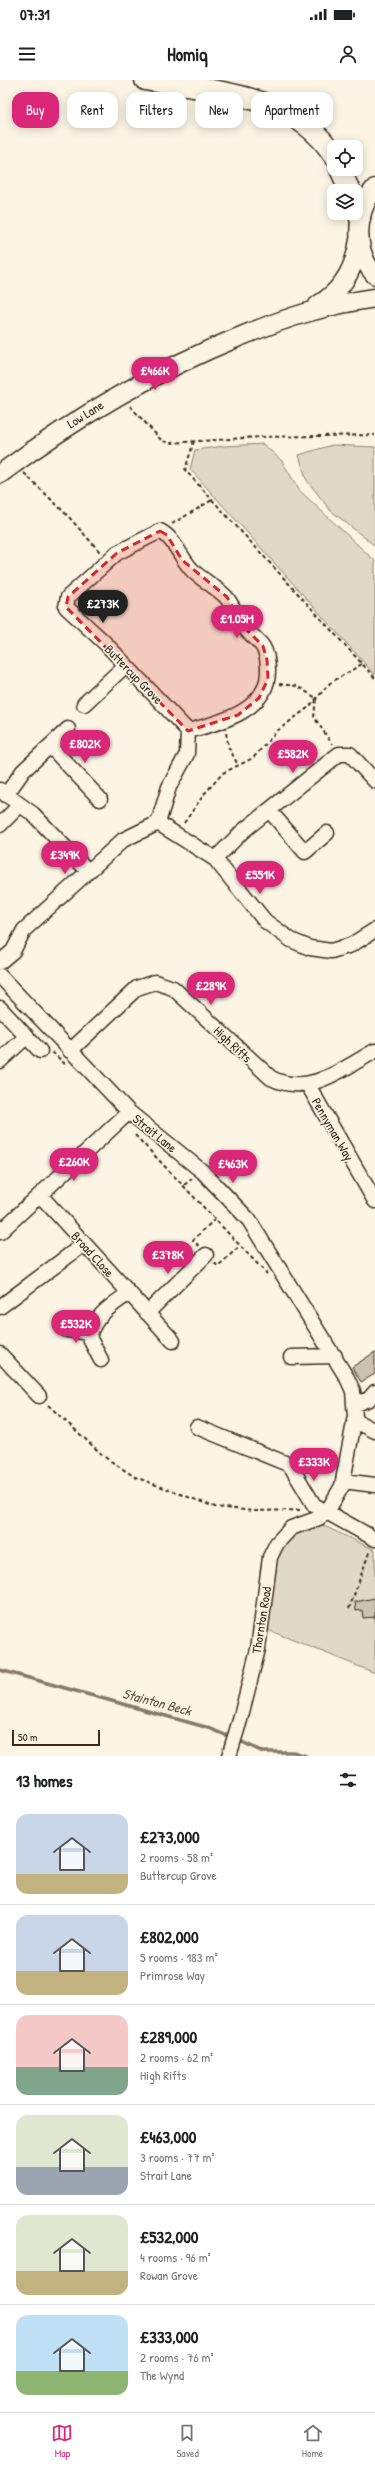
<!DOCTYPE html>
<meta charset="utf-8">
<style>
:root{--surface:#fff;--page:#f2f2f2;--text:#202124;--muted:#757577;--line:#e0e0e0;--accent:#db2777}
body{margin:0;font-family:"Patrick Hand",sans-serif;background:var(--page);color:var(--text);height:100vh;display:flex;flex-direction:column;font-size:15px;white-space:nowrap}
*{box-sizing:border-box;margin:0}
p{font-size:13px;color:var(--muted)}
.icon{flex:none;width:22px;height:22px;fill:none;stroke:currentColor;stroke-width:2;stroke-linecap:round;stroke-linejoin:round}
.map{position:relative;height:1676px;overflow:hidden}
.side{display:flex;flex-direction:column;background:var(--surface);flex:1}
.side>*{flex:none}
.guide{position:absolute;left:12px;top:12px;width:351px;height:36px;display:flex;gap:8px}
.buttons{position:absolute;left:327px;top:60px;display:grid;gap:8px}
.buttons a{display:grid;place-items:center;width:36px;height:36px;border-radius:8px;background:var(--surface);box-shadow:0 2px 10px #0003;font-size:20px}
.scale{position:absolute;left:12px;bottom:10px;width:88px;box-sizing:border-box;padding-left:4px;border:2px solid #3b2a1e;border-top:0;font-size:11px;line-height:14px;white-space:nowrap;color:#3b2a1e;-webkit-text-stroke:3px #fcf5e5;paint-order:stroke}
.price{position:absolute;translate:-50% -34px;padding:0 9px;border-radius:14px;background:var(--accent);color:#fff;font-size:13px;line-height:26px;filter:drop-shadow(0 1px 2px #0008)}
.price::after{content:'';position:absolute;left:50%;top:24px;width:12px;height:9px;margin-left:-6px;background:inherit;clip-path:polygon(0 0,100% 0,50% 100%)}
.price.on{background:#222;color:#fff}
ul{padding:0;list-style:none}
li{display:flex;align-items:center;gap:12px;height:100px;padding:0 16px}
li+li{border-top:1px solid var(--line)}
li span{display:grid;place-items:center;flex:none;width:112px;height:80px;border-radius:12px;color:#555}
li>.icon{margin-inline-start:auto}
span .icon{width:48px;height:48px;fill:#fffc;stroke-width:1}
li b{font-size:17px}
h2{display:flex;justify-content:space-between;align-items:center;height:48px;padding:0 16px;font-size:17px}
.pill{padding:0 14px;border-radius:12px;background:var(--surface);box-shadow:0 2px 10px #0003;font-size:14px;line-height:36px}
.pill.on{background:var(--accent);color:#fff}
.status{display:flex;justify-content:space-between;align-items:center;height:28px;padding:0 20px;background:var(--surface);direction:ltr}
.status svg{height:11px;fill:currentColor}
header{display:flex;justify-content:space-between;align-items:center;height:52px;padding:0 16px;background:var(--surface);font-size:18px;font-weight:700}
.tabs{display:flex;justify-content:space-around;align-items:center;height:56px;border-top:1px solid var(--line);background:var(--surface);font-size:11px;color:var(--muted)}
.tabs a{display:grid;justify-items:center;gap:2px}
.tabs .on{color:var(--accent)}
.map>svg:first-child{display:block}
.green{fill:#e0d8c8;stroke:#8e8173}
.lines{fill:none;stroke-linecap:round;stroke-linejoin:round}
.stream{stroke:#85796b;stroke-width:3.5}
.building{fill:#ccc2b3;stroke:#3b2a1e}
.minor-casing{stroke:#3b2a1e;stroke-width:17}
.major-casing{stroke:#3b2a1e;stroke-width:21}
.highway-casing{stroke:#3b2a1e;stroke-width:23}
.path{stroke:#3b2a1e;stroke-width:2;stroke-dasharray:4 3;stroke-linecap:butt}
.minor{stroke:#fcf5e5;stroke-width:14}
.major{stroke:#fcf5e5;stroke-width:18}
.highway{stroke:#fcf5e5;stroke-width:20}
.marked{fill:#d62828;fill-opacity:0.2;stroke:#d62828;stroke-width:3;stroke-dasharray:8 5;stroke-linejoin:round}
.labels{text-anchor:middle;stroke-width:3;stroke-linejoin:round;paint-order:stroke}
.street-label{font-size:13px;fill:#3b2a1e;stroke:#fcf5e5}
.water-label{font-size:14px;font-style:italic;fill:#605144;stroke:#fcf5e5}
</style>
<div class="status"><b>07:31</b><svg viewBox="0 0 49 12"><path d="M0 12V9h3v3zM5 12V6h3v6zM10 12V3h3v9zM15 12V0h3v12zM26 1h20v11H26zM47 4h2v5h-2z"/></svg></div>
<header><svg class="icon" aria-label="menu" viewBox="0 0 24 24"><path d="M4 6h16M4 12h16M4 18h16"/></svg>Homiq<svg class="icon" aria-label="person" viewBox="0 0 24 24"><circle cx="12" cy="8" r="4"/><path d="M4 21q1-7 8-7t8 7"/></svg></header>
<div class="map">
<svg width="375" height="1676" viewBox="0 0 375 1676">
<rect width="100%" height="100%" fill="#fcf5e5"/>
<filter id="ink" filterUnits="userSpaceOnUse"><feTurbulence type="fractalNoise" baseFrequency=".025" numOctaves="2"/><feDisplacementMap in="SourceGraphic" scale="8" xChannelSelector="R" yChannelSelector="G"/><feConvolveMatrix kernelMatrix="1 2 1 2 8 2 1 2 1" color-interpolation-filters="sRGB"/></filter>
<g filter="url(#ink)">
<path class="green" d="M263,364L282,381L299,410L375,481V595L190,389L195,370L224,366Z
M332,365L375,367V466L330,430L306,399L299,375Z
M322,1445L375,1470V1593L268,1550L276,1476L290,1454Z"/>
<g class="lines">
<path class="stream" d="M0,1590L209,1648L230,1657
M238,1660L263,1672H293L306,1676"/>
</g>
<path class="building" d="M375,1272V1294L361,1302L352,1287Z
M375,1518V1537L363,1538L362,1530L356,1531L355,1522Z"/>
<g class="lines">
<defs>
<path id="minor" d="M84,624L126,585
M50,666L100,719
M0,710L33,734L88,791
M6,715L23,691L68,649
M269,730L305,772L327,753
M158,743L169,707L187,674L188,651L105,563L66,527L68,517L117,473L160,451C175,458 181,480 194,492C204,501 216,507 225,516C232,522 237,539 244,547C249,554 258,559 263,567C267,574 268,582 268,590C269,631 219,643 188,651
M158,743L215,779L265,841L291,860L310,868L331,871L351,865L375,850
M0,745L20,725
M215,779L243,751L339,674H350L375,701
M0,882L13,871L24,850L123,760L158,743
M0,896L129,1032L203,1092L249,1140L347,1298L353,1311L355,1337L342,1406L327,1432L319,1438L291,1448L277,1463L270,1477L258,1569L240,1640L229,1676
M0,928L40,971
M70,971L137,908L155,902L173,908L271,998C309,1017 342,989 375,971
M0,981L27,956
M308,1005L375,1121
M40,1115L173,1261
M0,1152L129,1032
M0,1227L84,1164
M147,1233L206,1175
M67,1250L90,1253
M0,1274L39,1316
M291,1277L335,1276
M101,1280L89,1257C95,1235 111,1226 129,1213
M355,1324L369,1319L375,1312
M354,1340L375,1351
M197,1347L290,1385L314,1425L375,1459
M343,1401L375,1405"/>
<path id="major" d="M375,108C355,132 353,171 375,195
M318,225C342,211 355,188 359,160
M0,394C75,338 152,292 239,257C285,238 325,225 375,218"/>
<path id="highway" d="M145,0C211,11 295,13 334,76
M340,89L350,111
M356,127L360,138"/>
</defs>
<use href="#minor" class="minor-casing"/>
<use href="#major" class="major-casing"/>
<use href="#highway" class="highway-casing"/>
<path class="path" d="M130,326L162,361L170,363L260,357L375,355
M194,361L185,390L375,598
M24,393L68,436L100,472
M172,444L212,420
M279,604L297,606L316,618L314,637L332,664
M226,653L229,668L238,685
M184,743L205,713L223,693L253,678L277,651L309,627L330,603L362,584
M52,972L65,984
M135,1055L267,1194
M184,1105L192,1099
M199,1166L193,1160L214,1140
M214,1183L218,1186L240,1166
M48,1325L106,1378L135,1397L215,1427L254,1431L300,1430
M349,1529L370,1470"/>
<use href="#minor" class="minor"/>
<use href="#major" class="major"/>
<use href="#highway" class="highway"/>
</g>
</g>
<path class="marked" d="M160,451L167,455L182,480L227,517L244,547L263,566L267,580L268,599L259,618L238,635L188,651L66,527L68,517L117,473Z"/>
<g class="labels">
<g class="street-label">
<text transform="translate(85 334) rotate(-32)" y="5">Low Lane</text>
<text transform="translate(134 594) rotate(46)" y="5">Buttercup Grove</text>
<text transform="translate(233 964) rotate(43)" y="5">High Rifts</text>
<text transform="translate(333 1049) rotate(60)" y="5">Pennyman Way</text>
<text transform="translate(155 1053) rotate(39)" y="5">Strait Lane</text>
<text transform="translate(93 1174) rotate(48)" y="5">Broad Close</text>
<text transform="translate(261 1540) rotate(-81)" y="5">Thornton Road</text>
</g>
<g class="water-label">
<text transform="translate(157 1622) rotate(15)" y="5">Stainton Beck</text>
</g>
</g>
</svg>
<div class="buttons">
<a><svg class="icon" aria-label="locate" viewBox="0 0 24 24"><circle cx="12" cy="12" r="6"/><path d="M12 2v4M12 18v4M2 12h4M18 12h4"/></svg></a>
<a><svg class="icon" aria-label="layers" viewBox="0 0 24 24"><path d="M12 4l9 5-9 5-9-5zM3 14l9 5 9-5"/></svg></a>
</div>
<div class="scale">50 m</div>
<b class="price" style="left:155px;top:311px">£466K</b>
<b class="price on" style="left:103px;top:544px">£273K</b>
<b class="price" style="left:237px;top:559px">£1.05M</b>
<b class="price" style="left:85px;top:684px">£802K</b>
<b class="price" style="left:293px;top:694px">£582K</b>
<b class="price" style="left:65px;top:795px">£349K</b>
<b class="price" style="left:260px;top:815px">£551K</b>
<b class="price" style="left:211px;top:926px">£289K</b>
<b class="price" style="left:74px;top:1102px">£260K</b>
<b class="price" style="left:233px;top:1104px">£463K</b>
<b class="price" style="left:168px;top:1195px">£378K</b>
<b class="price" style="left:76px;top:1264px">£532K</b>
<b class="price" style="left:314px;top:1402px">£333K</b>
<div class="guide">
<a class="pill on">Buy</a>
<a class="pill">Rent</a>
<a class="pill">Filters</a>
<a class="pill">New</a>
<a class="pill">Apartment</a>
</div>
</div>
<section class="side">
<h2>13 homes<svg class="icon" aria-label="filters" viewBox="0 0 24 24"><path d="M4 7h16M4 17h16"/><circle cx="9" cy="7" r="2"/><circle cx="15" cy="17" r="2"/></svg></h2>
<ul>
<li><span style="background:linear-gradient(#c9d6e8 75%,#c2b280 0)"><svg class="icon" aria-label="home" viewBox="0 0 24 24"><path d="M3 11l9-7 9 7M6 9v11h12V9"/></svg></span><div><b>£273,000</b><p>2 rooms · 58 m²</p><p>Buttercup Grove</p></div></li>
<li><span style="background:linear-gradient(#c9d6e8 70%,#c2b280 0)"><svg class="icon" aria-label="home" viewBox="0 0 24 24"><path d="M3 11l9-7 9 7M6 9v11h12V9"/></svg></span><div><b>£802,000</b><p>5 rooms · 183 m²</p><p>Primrose Way</p></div></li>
<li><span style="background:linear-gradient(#f6c9c9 65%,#7fa58c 0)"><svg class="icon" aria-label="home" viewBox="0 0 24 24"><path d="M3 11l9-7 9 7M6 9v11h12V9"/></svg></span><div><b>£289,000</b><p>2 rooms · 62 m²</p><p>High Rifts</p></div></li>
<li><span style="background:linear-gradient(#dfe7d0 65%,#9aa5b1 0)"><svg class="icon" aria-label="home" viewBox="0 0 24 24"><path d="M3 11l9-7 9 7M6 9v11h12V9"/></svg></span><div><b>£463,000</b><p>3 rooms · 77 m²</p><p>Strait Lane</p></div></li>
<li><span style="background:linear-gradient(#dfe7d0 70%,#c2b280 0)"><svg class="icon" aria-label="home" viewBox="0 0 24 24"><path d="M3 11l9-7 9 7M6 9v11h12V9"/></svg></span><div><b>£532,000</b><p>4 rooms · 96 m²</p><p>Rowan Grove</p></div></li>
<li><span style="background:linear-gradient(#bfe0f5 70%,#8fb573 0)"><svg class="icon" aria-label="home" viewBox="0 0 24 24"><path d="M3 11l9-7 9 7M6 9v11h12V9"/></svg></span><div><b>£333,000</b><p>2 rooms · 76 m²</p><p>The Wynd</p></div></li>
</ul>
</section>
<nav class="tabs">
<a class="on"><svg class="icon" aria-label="map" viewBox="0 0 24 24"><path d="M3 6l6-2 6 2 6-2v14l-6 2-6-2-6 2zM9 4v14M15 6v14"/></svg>Map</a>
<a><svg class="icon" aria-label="saved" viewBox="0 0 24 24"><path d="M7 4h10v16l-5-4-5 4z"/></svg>Saved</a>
<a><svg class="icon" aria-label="home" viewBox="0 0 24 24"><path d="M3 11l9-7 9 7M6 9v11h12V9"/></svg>Home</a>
</nav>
